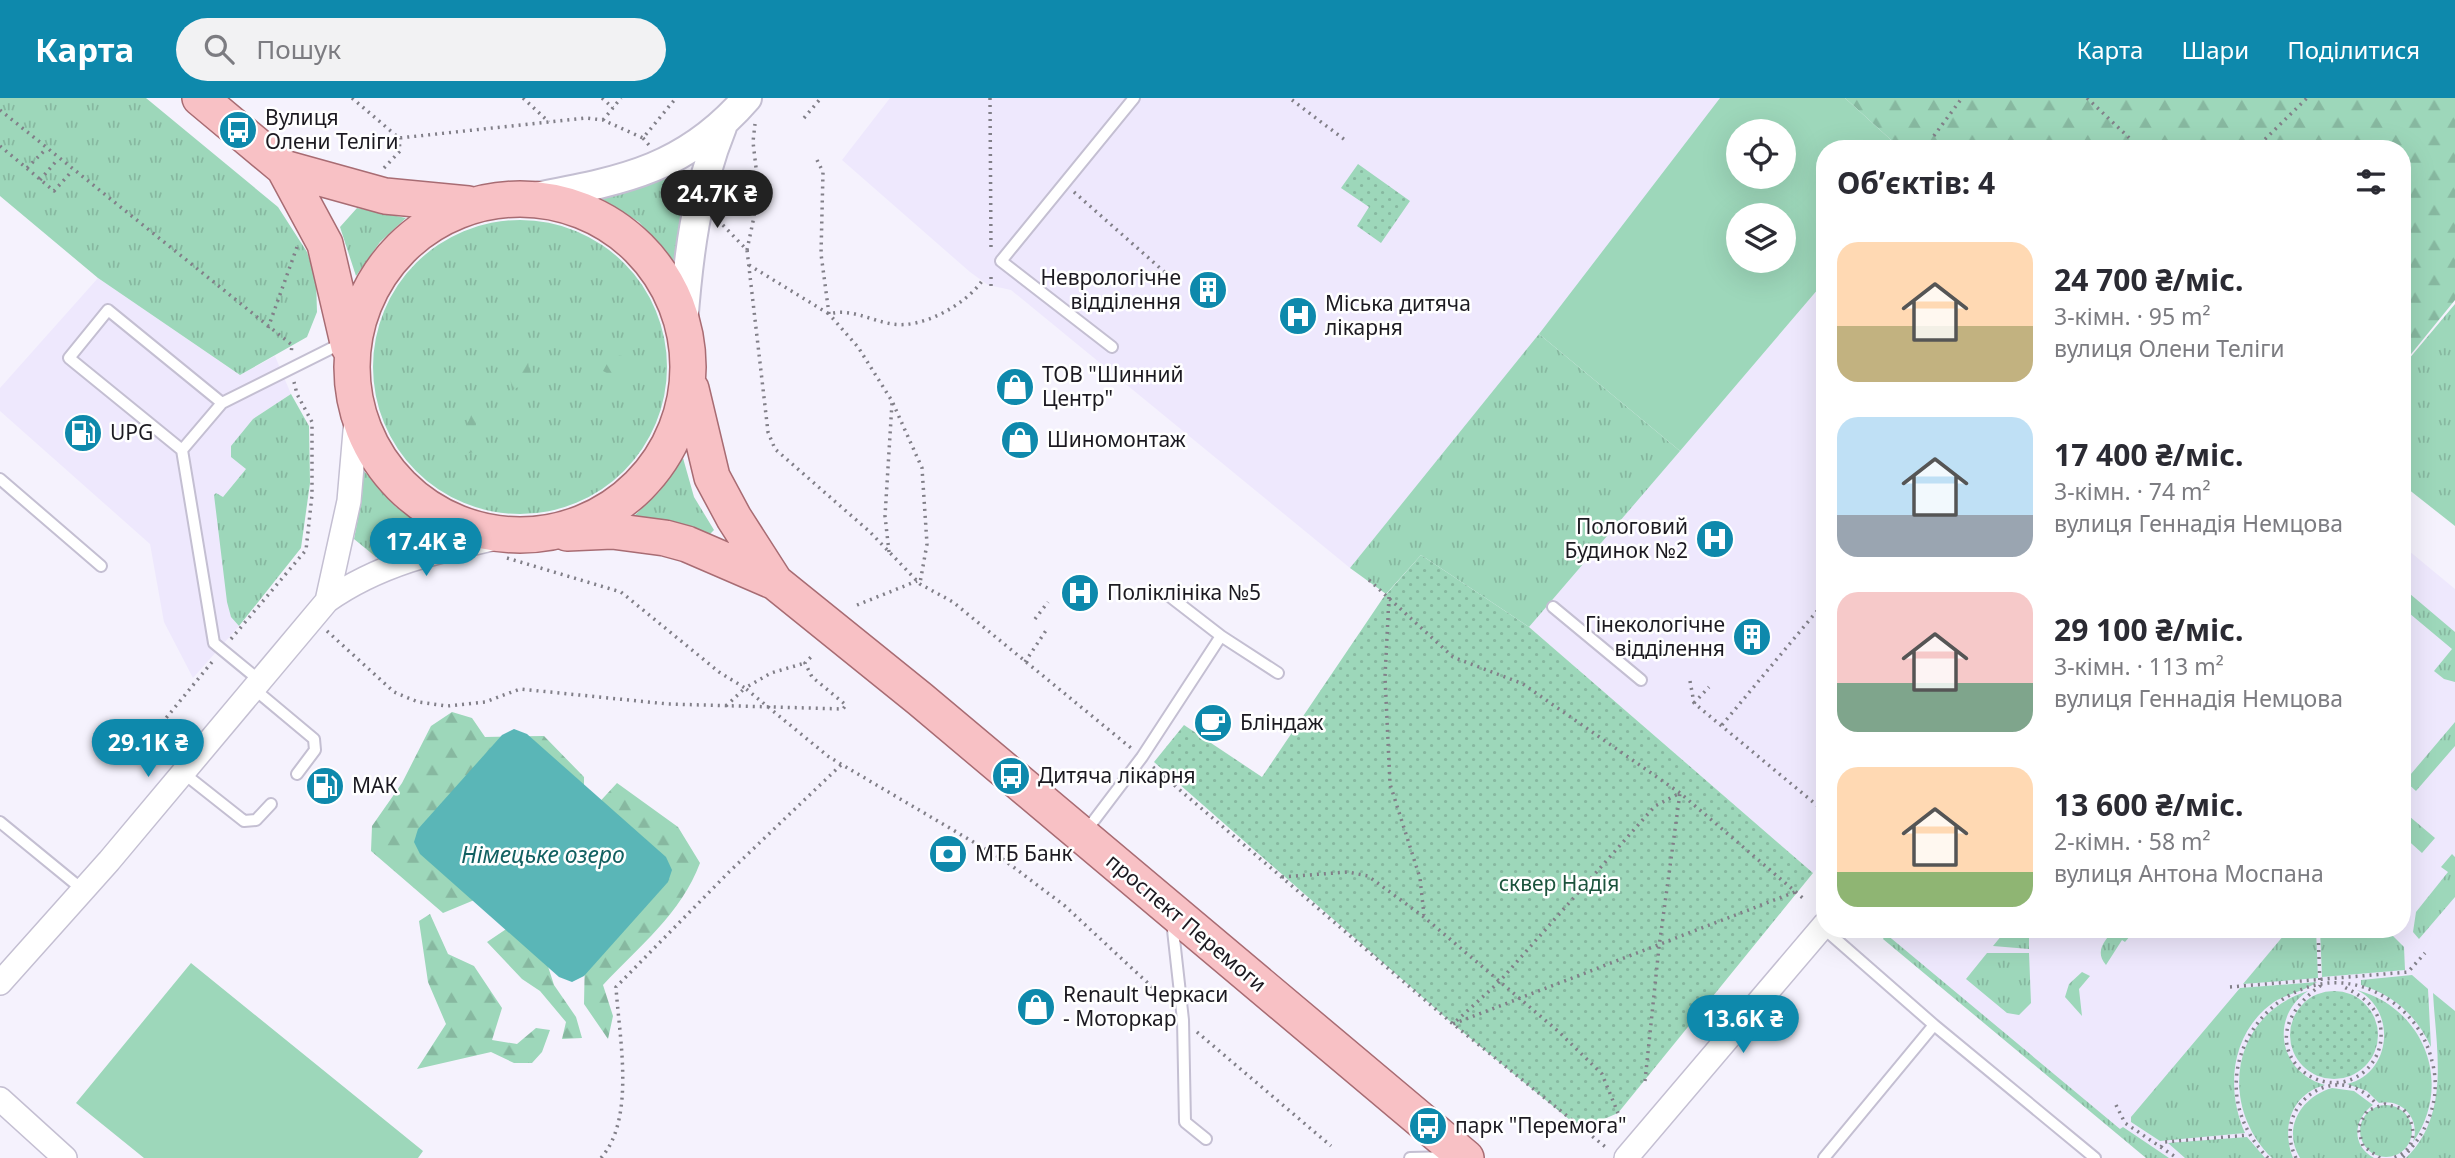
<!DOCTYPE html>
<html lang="uk">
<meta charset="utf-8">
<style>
:root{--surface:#fff;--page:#f2f2f3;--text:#2b2b33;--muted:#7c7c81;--accent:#0e89ac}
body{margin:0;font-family:"Noto Sans",sans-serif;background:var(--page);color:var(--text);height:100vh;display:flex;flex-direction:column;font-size:26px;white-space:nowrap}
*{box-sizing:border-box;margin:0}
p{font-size:23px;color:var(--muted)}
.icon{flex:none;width:38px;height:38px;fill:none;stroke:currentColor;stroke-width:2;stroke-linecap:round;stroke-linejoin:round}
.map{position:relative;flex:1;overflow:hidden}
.drawer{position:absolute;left:1816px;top:42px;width:595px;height:798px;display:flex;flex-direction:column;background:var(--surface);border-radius:28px;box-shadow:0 7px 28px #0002}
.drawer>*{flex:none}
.buttons{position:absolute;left:1726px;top:21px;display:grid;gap:14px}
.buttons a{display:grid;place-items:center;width:70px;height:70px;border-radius:50%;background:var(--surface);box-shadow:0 7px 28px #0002;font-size:35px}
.price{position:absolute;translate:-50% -60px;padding:0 16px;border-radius:24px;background:var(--accent);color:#fff;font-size:23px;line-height:46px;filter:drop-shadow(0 2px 4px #0008)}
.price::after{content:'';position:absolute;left:50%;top:42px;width:21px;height:16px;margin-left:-10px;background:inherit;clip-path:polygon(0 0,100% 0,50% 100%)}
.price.selected{background:#222;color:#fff}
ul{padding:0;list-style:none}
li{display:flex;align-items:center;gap:21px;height:175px;padding:0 21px}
li span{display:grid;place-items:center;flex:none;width:196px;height:140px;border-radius:21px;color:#555}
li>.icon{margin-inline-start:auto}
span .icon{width:84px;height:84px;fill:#fffc;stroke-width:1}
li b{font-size:30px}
h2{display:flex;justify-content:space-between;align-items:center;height:84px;padding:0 21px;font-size:30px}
header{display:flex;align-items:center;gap:42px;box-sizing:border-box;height:98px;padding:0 35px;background:var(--accent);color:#fff}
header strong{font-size:33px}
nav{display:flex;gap:38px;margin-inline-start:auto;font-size:24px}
.search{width:490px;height:63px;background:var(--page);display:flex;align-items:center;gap:18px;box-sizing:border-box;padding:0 24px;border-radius:38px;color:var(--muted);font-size:26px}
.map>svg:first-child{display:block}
.built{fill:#eee8fd}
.grass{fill:url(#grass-tufts)}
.forest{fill:url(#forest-firs)}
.park{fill:url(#park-dots)}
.garden{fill:#9dd7ba;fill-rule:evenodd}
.water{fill:#5ab6b7}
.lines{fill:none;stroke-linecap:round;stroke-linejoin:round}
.service-casing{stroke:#c4bfd2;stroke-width:14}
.minor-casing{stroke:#c4bfd2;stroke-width:26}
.tertiary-casing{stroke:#c4bfd2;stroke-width:32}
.primary-casing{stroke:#a86c73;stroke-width:38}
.path{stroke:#817f88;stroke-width:3.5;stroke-dasharray:2 5;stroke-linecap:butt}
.service{stroke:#fff;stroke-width:10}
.minor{stroke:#fff;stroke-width:23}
.tertiary{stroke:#fff;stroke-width:28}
.primary{stroke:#f8c1c5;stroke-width:35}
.labels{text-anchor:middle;stroke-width:5;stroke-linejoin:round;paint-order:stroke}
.poi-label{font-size:21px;fill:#1c1a21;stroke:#fff;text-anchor:start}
.park-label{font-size:21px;fill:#1b533c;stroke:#fff}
.street-label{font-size:21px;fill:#1c1a21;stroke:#fff}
.water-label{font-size:23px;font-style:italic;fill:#126061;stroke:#fff}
</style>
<header>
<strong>Карта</strong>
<div class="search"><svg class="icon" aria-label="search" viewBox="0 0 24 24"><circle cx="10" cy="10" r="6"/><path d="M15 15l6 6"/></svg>Пошук</div>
<nav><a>Карта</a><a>Шари</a><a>Поділитися</a></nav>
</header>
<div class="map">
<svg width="2455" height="1060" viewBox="0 0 2455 1060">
<defs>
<pattern id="grass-tufts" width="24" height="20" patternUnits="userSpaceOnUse" patternTransform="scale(1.75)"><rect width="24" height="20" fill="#9dd7ba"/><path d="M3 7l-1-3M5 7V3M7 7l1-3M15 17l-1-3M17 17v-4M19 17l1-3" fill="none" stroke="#87b8a0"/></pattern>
<pattern id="forest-firs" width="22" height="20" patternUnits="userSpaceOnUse" patternTransform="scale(1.75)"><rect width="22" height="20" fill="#9dd7ba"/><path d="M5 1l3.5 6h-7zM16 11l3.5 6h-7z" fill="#87b8a0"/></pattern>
<pattern id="park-dots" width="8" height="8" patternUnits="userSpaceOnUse" patternTransform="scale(1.75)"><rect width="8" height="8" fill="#9dd7ba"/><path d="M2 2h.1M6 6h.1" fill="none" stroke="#87b8a0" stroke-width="1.8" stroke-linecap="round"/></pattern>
</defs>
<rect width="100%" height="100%" fill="#f5f2fd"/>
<path class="built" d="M890,0H1722L1630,125L1350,470L1011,192L988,187L970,174L842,62Z
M98,180L240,277L275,258L291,296L253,321L246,371L223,399L231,519L239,528L193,580L164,524L150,446L0,313V290Z
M1825,183V761L1813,775L1529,529Z
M2403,448L2455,491V1060H2146L1883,841L1891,831H2403Z"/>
<path class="grass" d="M0,0H146L278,109L307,154L316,181L317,214L307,239L240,277L98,180L0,98Z
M672,76L681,86L679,90L686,96L680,119L676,166L639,124L597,98Z
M357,110L406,120L380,144L356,178L340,129Z
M373 269a147 147 0 1 1 294 0a147 147 0 1 1-294 0Z
M2455,206V428L2403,387V268Z
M1539,236L1680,353L1529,529L1421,457L1386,496L1350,470Z
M291,296L309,328L310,385L301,450L239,528L231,519L227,504L214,397L216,395L223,399L246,371L231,359V348L253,321Z
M683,360L694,399L714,432L708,438L634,418L659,394Z
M363,372L396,409L442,439L376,459L354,441L362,399Z
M2403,490L2455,534V584L2444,581L2434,573L2452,551L2403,510Z
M2455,624V648L2416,693L2405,683Z
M2403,713L2435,740L2422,755L2403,738Z
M2452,756L2455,759V799L2419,841L2413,834L2416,814L2448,774L2441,769Z
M2007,831H2029V851L1993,848Z
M2115,831H2136L2125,844L2122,842L2106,867C2094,853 2105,842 2115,831Z
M2289,831H2316L2318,880L2243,886Z
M2320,831H2386L2404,849L2405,872L2322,879Z
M1886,836L2120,1031L2123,1029L2169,1060H2146L1883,841Z
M1987,855H2029L2031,905L2019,917L2007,915L1966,881Z
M2082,874L2090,878L2079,891L2082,918L2065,899L2069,886Z
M2412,877L2428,891L2431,949C2417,918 2394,897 2361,887V882Z
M2317,884C2307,892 2287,896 2274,904C2231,934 2225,990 2245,1035L2160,1043L2131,1024V1019L2240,890Z
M2357,892C2424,910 2454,986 2413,1044C2421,1021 2402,1000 2379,1005L2367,993L2347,986C2392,975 2397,912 2357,892Z
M2308,893C2268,920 2280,975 2325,987C2291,996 2281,1030 2293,1060H2272C2218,1007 2231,917 2308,893Z
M2433,895L2455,913V1060H2406C2451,1016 2436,951 2433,895Z
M2332,990L2354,993L2373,1007C2353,1021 2351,1048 2374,1060H2300C2282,1030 2301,999 2332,990Z
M2360 1033a26 26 0 1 1 52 0a26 26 0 1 1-52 0Z
M2247,1039L2265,1060H2185L2168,1045Z"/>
<path class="forest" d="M1845,0H2455V202L2403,266V51H1901Z
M613,255L632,261L629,272L616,280L603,273Z
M527,256L531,286L512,291L510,280L505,274Z
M472,315L479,317L472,339L479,348L490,350L492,357L489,361L479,353L465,356L456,352C457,337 468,328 472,315Z
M452,614L472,620L485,639L544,638L584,679V699L484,798L443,815L371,753L372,728L402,685L431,628Z
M617,685L678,729L700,765C681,816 639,848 603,887L613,918L608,941L584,906L585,856L594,710Z
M430,816L448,856L474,868L502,910L492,942L517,946L536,930L550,932L542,954L532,965H514L491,954L417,971L446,926L428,884L419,823Z
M518,823L544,856L554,887L576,919L582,940L562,941L566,924L540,893L522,881L487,844Z"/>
<path class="park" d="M1358,66L1410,103L1381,145L1357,128L1369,109L1341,90Z
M1421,457L1529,529L1813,775L1618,1015L1581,1031L1453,926L1154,664L1184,627L1262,679L1383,500Z
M2290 937a44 44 0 1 1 88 0a44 44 0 1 1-88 0Z"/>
<path class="garden" d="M1720,0H1845L1901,51H1825V183L1680,353L1539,236ZM1738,33H1783V79H1738ZM1738,117H1783V163H1738Z
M191,865L423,1053L418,1060H144L76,1005Z"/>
<path class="water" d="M514,631L527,636L666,759L672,772L668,784L584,878L572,884L559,879L420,756L414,744L418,731L502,637Z"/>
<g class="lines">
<defs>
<path id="service" d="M1112,249L1001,163L1134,0
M182,352L222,305
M0,381L101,468
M1553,509L1641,582
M1221,538L1278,575
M259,582L214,545L182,352L69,260L108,212L222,305L342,245
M253,590L314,641L315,652L297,676
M182,674L244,723L256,722L271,706
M0,724L83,792
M1086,733L1142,659L1221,538L1168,497
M1172,823L1183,922L1185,1024L1206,1041
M1822,829L1934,927L1824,1060
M1934,927L2095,1060
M1410,1060L1453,1059"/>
<path id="minor" d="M327,503L349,403L357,310
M0,885L109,763L327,503C383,463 448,451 514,436
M0,1001L65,1060
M1626,1060L1825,826"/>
<path id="tertiary" d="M526,101C618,83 683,74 747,0
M683,227C688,159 696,93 722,29"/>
<path id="primary" d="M200,0L284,70L385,98L468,106
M284,70L325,146L349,249
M352 269a168 168 0 1 1 336 0a168 168 0 1 1-336 0Z
M691,291L712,379L734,420L775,484
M567,435L612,433L665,440L687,446L775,484L920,601L1466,1060"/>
</defs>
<use href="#service" class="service-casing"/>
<use href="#minor" class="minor-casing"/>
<use href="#tertiary" class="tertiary-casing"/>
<use href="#primary" class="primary-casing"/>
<path class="path" d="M352,0L399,40L585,20L603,22L643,40L676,0
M523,0L549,24
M602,0L613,10
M990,0L991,151
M2087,0L2141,51
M1292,2L1345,42
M0,12L292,247L291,256
M804,20L821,0
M603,22L621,0
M643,40L649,47
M0,48L54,93L72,73
M1929,51L1933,39L1962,0
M2255,51L2307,0
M817,62L823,74L821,156L829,216L858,249L892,303L922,370L927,446L920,485
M27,70L46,51
M384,70L400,53L399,40
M40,82L58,61
M1074,94L1169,178
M718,122L747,152L768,334L775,351L870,434L920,486L953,504L1131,650
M747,152L759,95L753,44L755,26
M749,167L829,216C851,210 869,222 892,226C922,231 965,207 982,183
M991,188V176
M268,230L297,149
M889,454L885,418L892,305
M507,460L621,494L719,574L745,590L771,575L805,565
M1369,482L1453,559L1523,586L1680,695L1804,801
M1389,499L1385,579L1390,686L1420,780L1424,817
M857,507L917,483
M1035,521L1048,504
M327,533L394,594L418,604L447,608L485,604L520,591L668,606L843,611L846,607L812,579L805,565L811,559
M231,541L306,452L312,397V324L297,296L294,284
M1025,564L1047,531
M1690,583L1694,605L1825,714
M1694,605L1709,589
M726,608L745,590L829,659L1004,762L1065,808L1165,901
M1722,627L1817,513
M153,636L212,564
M1153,669L1453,926L1608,1051
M1282,779L1348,774L1368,778L1424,819L1559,934L1602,976L1618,1015
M2318,831L2320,888C2241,945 2320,1012 2365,973C2376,963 2382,949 2381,934C2380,910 2363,898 2342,888
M2230,889L2408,874L2425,855
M1197,934L1331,1048
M1645,983L1659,849L1680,695L1655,708L1499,884L1453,926L1795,794
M2116,1007L2125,1025L2177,1060
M2161,1049L2164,1044L2249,1037
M601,1060C636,1020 619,939 616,889L729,774L842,666
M2268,1060C2179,968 2295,836 2391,903C2412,918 2426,938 2432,963C2442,999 2428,1035 2402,1060
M2296,1060C2269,1005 2340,959 2377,1007
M2380,1060L2363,1048L2358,1030L2367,1013L2385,1006L2403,1011C2418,1028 2417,1054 2392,1060"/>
<use href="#service" class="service"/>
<use href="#minor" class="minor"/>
<use href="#tertiary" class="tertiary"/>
<use href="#primary" class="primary"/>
</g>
<defs>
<symbol id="bus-disc" viewBox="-11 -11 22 22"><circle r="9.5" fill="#0e89ac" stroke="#fff"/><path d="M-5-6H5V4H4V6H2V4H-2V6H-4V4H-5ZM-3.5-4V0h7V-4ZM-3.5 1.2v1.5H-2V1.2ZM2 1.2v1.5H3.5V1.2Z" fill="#fff"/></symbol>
<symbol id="building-disc" viewBox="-11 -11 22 22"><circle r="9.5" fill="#0e89ac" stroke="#fff"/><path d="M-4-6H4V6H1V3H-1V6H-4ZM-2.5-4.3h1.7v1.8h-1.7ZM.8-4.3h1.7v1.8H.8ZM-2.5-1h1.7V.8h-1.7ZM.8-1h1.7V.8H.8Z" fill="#fff"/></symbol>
<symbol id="hospital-disc" viewBox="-11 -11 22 22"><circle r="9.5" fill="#0e89ac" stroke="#fff"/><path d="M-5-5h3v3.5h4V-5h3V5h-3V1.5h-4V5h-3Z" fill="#fff"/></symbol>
<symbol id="shop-disc" viewBox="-11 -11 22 22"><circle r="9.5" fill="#0e89ac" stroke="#fff"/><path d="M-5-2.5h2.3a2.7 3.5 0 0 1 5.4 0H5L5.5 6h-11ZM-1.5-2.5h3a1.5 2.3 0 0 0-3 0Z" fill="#fff"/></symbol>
<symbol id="fuel-disc" viewBox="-11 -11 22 22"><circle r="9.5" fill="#0e89ac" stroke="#fff"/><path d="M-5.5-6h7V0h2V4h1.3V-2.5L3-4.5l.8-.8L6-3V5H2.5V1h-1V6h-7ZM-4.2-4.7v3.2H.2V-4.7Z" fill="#fff"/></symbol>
<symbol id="cafe-disc" viewBox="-11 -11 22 22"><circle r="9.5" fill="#0e89ac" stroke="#fff"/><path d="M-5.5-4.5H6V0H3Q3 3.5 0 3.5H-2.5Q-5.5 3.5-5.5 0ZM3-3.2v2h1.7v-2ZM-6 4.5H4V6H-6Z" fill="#fff"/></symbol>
<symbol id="bank-disc" viewBox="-11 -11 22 22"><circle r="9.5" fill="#0e89ac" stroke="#fff"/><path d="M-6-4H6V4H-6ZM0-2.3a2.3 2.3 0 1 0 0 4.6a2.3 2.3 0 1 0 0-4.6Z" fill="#fff"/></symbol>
</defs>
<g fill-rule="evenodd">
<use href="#bus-disc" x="216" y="10" width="44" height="44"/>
<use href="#building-disc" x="1186" y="170" width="44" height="44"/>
<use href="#hospital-disc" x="1276" y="196" width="44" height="44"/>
<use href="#shop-disc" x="993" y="267" width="44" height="44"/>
<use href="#fuel-disc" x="61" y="313" width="44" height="44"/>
<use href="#shop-disc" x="998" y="320" width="44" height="44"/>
<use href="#hospital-disc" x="1693" y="419" width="44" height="44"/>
<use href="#hospital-disc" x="1058" y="473" width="44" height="44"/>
<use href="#building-disc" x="1730" y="517" width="44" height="44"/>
<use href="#cafe-disc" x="1191" y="603" width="44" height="44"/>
<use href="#bus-disc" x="989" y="656" width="44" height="44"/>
<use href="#fuel-disc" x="303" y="666" width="44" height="44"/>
<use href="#bank-disc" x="926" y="734" width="44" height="44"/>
<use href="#shop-disc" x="1014" y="887" width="44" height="44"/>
<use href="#bus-disc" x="1406" y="1006" width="44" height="44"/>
</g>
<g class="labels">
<g class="poi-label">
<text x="265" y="27">Вулиця<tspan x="265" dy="24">Олени Теліги</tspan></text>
<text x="1181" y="187" text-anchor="end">Неврологічне<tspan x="1181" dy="24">відділення</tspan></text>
<text x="1325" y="213">Міська дитяча<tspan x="1325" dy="24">лікарня</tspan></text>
<text x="1042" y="284">ТОВ "Шинний<tspan x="1042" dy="24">Центр"</tspan></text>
<text x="110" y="342">UPG</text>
<text x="1047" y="349">Шиномонтаж</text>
<text x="1688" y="436" text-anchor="end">Пологовий<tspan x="1688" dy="24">Будинок №2</tspan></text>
<text x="1107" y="502">Поліклініка №5</text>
<text x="1725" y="534" text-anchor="end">Гінекологічне<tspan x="1725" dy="24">відділення</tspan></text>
<text x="1240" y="632">Бліндаж</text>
<text x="1038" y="685">Дитяча лікарня</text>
<text x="352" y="695">МАК</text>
<text x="975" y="763">МТБ Банк</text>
<text x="1063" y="904">Renault Черкаси<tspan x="1063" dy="24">- Моторкар</tspan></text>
<text x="1455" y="1035">парк "Перемога"</text>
</g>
<g class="park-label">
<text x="1559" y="793">сквер Надія</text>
</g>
<g class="street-label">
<text transform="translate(1186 825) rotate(40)" y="7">проспект Перемоги</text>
</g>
<g class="water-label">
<text x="543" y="765">Німецьке озеро</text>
</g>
</g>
</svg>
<div class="buttons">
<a><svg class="icon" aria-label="locate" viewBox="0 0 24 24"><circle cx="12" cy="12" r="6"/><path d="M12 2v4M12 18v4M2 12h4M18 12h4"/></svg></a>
<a><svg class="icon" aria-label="layers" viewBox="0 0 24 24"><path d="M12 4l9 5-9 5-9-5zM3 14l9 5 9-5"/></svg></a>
</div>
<b class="price selected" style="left:717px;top:132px">24.7K ₴</b>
<b class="price" style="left:426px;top:480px">17.4K ₴</b>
<b class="price" style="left:148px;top:681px">29.1K ₴</b>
<b class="price" style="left:1743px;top:957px">13.6K ₴</b>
<section class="drawer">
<h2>Об’єктів: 4<svg class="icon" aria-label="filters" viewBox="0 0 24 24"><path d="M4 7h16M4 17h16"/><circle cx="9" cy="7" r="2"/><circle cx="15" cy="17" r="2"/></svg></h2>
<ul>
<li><span style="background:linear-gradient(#ffd9b3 60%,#c2b280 0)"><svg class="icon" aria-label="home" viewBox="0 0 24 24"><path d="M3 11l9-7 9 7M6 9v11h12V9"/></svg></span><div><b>24 700 ₴/міс.</b><p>3-кімн. · 95 m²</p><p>вулиця Олени Теліги</p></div></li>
<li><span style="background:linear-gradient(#bfe0f5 70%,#9aa5b1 0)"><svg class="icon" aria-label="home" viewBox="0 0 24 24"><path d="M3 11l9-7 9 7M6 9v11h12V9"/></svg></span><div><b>17 400 ₴/міс.</b><p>3-кімн. · 74 m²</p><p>вулиця Геннадія Немцова</p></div></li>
<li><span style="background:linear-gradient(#f6c9c9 65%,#7fa58c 0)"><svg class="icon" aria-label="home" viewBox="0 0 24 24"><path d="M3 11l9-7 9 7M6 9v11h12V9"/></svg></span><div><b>29 100 ₴/міс.</b><p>3-кімн. · 113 m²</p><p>вулиця Геннадія Немцова</p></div></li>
<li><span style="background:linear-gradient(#ffd9b3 75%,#8fb573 0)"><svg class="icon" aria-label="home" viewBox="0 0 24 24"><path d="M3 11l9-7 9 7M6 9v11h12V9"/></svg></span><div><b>13 600 ₴/міс.</b><p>2-кімн. · 58 m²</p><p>вулиця Антона Моспана</p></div></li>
</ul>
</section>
</div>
